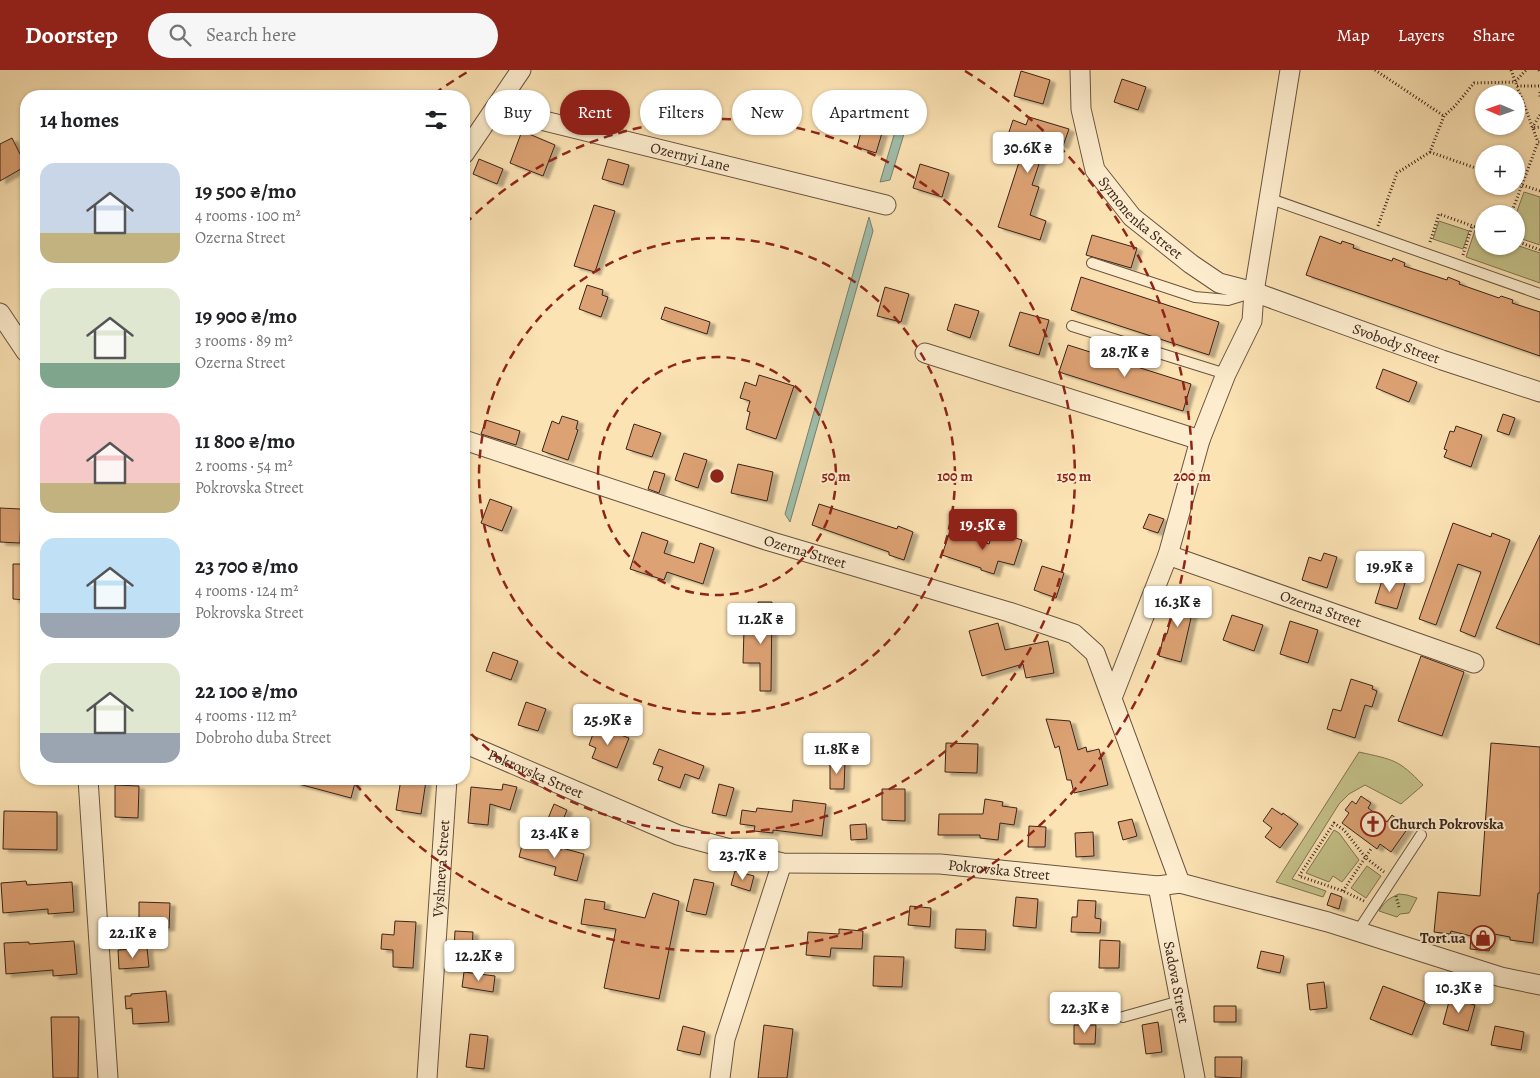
<!DOCTYPE html>
<meta charset="utf-8">
<style>
:root{--surface:#fff;--page:#f6f6f6;--text:#202124;--muted:#757577;--accent:#8f2418}
body{margin:0;font-family:Alegreya,serif;background:var(--page);color:var(--text);height:100vh;display:flex;flex-direction:column;font-size:19px;white-space:nowrap}
*{box-sizing:border-box;margin:0}
p{font-size:16px;color:var(--muted)}
.icon{flex:none;width:28px;height:28px;fill:none;stroke:currentColor;stroke-width:2;stroke-linecap:round;stroke-linejoin:round}
.map{position:relative;flex:1;overflow:hidden}
.side{position:absolute;left:20px;top:20px;width:450px;height:695px;display:flex;flex-direction:column;background:var(--surface);border-radius:20px;box-shadow:0 1px 4px #0004}
.side>*{flex:none}
.banner{position:absolute;left:485px;top:20px;width:475px;height:45px;display:flex;gap:10px}
.needle{width:32px;rotate:272deg}
.tools{position:absolute;left:1475px;top:15px;display:grid;gap:10px}
.tools a{display:grid;place-items:center;width:50px;height:50px;border-radius:50%;background:var(--surface);box-shadow:0 1px 4px #0004;font-size:25px}
.price{position:absolute;translate:-50% -42px;padding:0 11px;border-radius:5px;background:#fff;color:#222;font-size:16px;line-height:32px;filter:drop-shadow(0 1px 2px #0008)}
.price::after{content:'';position:absolute;left:50%;top:30px;width:15px;height:11px;margin-left:-8px;background:inherit;clip-path:polygon(0 0,100% 0,50% 100%)}
.price.selected{background:var(--accent);color:#fff}
ul{padding:0;list-style:none}
li{display:flex;align-items:center;gap:15px;height:125px;padding:0 20px}
li span{display:grid;place-items:center;flex:none;width:140px;height:100px;border-radius:15px;color:#555}
li>.icon{margin-inline-start:auto}
span .icon{width:60px;height:60px;fill:#fffc;stroke-width:1}
li b{font-size:21px}
h2{display:flex;justify-content:space-between;align-items:center;height:60px;padding:0 20px;font-size:21px}
.tag{padding:0 18px;border-radius:22px;background:var(--surface);box-shadow:0 1px 4px #0004;font-size:18px;line-height:45px}
.tag.selected{background:var(--accent);color:#fff}
header{display:flex;align-items:center;gap:30px;box-sizing:border-box;height:70px;padding:0 25px;background:var(--accent);color:#fff}
header strong{font-size:24px}
nav{display:flex;gap:28px;margin-inline-start:auto;font-size:18px}
.search{width:350px;height:45px;background:var(--page);display:flex;align-items:center;gap:12px;box-sizing:border-box;padding:0 18px;border-radius:28px;color:var(--muted);font-size:19px}
.map>svg:first-child{display:block}
.green{fill:#c5c289;stroke:#807352}
.water{fill:#9fbeaa;stroke:#778071}
.building{fill:#dda273;stroke:#3a241b;filter:url(#shadow)}
.lines{fill:none;stroke-linecap:round;stroke-linejoin:round}
.service-casing{stroke:#6a5441;stroke-width:12}
.minor-casing{stroke:#6a5441;stroke-width:21}
.path{stroke:#3a241b;stroke-width:3;stroke-dasharray:1 2.5;stroke-linecap:butt}
.service{stroke:#fdedce;stroke-width:10}
.minor{stroke:#fdedce;stroke-width:19}
.ring{fill:none;stroke:#8f2418;stroke-width:2.5;stroke-dasharray:9 6}
.labels{text-anchor:middle;stroke-width:4;stroke-linejoin:round;paint-order:stroke}
.street-label{font-size:15px;fill:#3a241b;stroke:#fdedce}
.poi-label{font-size:15px;font-weight:bold;fill:#3a241b;stroke:#fdedce;text-anchor:start}
.centre{fill:#8f2418;stroke:#fdedce;stroke-width:2.5}
.ring-label{font-size:15px;text-anchor:middle;font-weight:bold;fill:#8f2418;stroke:#fdedce;stroke-width:4;stroke-linejoin:round;paint-order:stroke}
</style>
<header>
<strong>Doorstep</strong>
<div class="search"><svg class="icon" aria-label="search" viewBox="0 0 24 24"><circle cx="10" cy="10" r="6"/><path d="M15 15l6 6"/></svg>Search here</div>
<nav><a>Map</a><a>Layers</a><a>Share</a></nav>
</header>
<div class="map">
<svg width="1540" height="1008" viewBox="0 0 1540 1008">
<defs>
<filter id="shadow"><feDropShadow dx="5.5" dy="3" stdDeviation="1" flood-color="#0004"/></filter>
</defs>
<rect width="100%" height="100%" fill="#fce3b4"/>
<filter id="stains"><feTurbulence type="fractalNoise" baseFrequency=".004" numOctaves="4"/><feColorMatrix values="0 0 0 0 .2 0 0 0 0 .09 0 0 0 0 .02 0 0 0 .5 -.17"/></filter>
<radialGradient id="worn" r=".72"><stop offset=".6" stop-color="#630" stop-opacity="0"/><stop offset="1" stop-color="#630" stop-opacity=".3"/></radialGradient>
<path class="green" d="M1524,122L1540,127V175L1516,167V144Z
M1439,151L1469,161L1463,179L1433,169Z
M1475,160L1484,163V176H1516V175L1540,183V213L1466,187Z
M1359,682C1394,690 1398,689 1423,715L1401,734L1365,715L1349,724L1339,734L1292,809L1326,821L1323,827L1276,812Z
M1334,760L1339,763L1359,790L1342,812L1333,806L1329,812L1306,803Z
M1367,796L1381,806L1366,828L1351,818Z
M1399,824L1407,825L1417,828L1409,843L1400,844L1397,847L1379,841C1384,832 1389,828 1399,824Z"/>
<path class="water" d="M900,45L907,54L890,110L880,112Z
M869,147L873,161L790,452L785,444Z"/>
<path class="building" d="M1021,1L1050,10L1043,34L1014,26Z
M1122,9L1146,17L1138,40L1114,32Z
M1029,47L1069,59L1063,76L1047,70L1032,115L1039,117L1030,145L1046,151L1040,170L998,157L1021,86L1003,80L1013,50L1026,55Z
M862,58L882,63L876,83L857,77Z
M522,61L555,75L543,106L510,93Z
M12,68L26,96L0,111V74Z
M479,89L503,99L497,114L473,104Z
M608,89L629,95L623,115L602,109Z
M920,94L949,103L942,127L913,118Z
M594,135L615,141L595,202L574,196Z
M1092,165L1137,178L1131,198L1086,185Z
M1320,166L1341,174L1342,171L1354,175L1353,178L1392,191L1393,188L1405,193L1404,196L1447,210L1448,207L1460,212L1459,214L1499,228L1501,226L1513,230L1512,233L1540,242V286L1306,205Z
M1081,207L1219,252L1209,285L1071,240Z
M587,215L603,220L602,225L608,227L601,247L579,239Z
M885,217L909,224L901,252L877,246Z
M955,234L979,241L970,268L947,260Z
M665,237L710,252L707,264L661,249Z
M1020,242L1049,250L1039,285L1009,276Z
M1068,275L1191,314L1183,341L1059,302Z
M1383,299L1417,312L1409,332L1376,318Z
M759,305L794,316L776,369L746,359L750,342L747,341L750,331L740,328L745,312L756,316Z
M1503,344L1515,348L1509,365L1497,361Z
M562,346L578,351L576,359L578,360L568,390L542,381L552,351L559,354Z
M486,350L520,361L516,375L481,364Z
M634,354L661,363L652,387L626,379Z
M1456,356L1482,365L1471,397L1444,387L1447,380L1444,379L1450,361L1454,362Z
M684,383L707,390L698,418L675,410Z
M738,394L773,402L767,431L731,423Z
M654,401L665,404L659,423L648,419Z
M490,429L512,437L502,461L481,453Z
M819,434L897,459L898,456L913,462L904,490L889,485V482L812,455Z
M0,438L21,439L20,473L0,472Z
M1149,444L1164,449L1158,463L1143,458Z
M1453,453L1491,467L1492,463L1510,470L1475,567L1460,561L1481,502L1458,494L1436,555L1419,549Z
M950,461L989,474L993,461L1022,470L1014,495L998,491L994,504L981,500V498L942,485Z
M642,462L668,471L664,483L694,493L700,473L714,478L703,514L667,502L664,510L630,499Z
M1540,465V575L1496,558Z
M1324,483L1337,487L1327,518L1302,510L1309,487L1321,491Z
M13,494H26V530L13,529Z
M1042,496L1064,503L1056,528L1034,520Z
M1383,507L1405,513L1397,539L1375,533Z
M1178,521L1196,526L1181,592L1159,586L1164,564H1167Z
M758,532H772L771,621H760V593H743L744,559H751V554H758Z
M1232,545L1263,555L1254,581L1223,570Z
M1290,551L1318,560L1308,593L1280,584Z
M998,553L1005,580L1048,571L1054,603L1026,608L1023,594L982,606L969,561Z
M493,582L518,591L511,610L486,601Z
M1421,586L1464,602L1442,666L1398,651Z
M1351,609L1373,616L1372,619L1377,621L1372,637L1365,635L1355,668L1327,659L1333,639L1341,641Z
M526,632L546,639L538,661L518,655Z
M1046,649L1070,651L1078,680L1086,677L1087,682L1099,679L1108,715L1074,723L1071,710H1067L1059,676L1055,678Z
M596,656L629,668L617,698L592,688L596,678L589,675Z
M946,673L978,674L977,703L945,702Z
M1491,673L1540,677V823H1538L1533,873L1510,870V867L1494,864L1489,881L1470,879L1471,866L1451,861L1450,864L1434,862L1438,822L1480,826Z
M659,679L704,696L699,709L685,704L680,718L658,710L663,697L653,694Z
M830,692H845L844,719H830Z
M295,709H356L351,728L295,713Z
M401,709L426,711L421,744L396,740Z
M503,714L517,717L510,740L490,734L488,755L468,753L471,717L502,720Z
M719,714L734,718L726,746L712,743Z
M115,715L139,716L138,748L115,747Z
M882,719H905V751L882,750Z
M1361,726L1371,733L1368,738L1387,752L1392,745L1408,758L1391,782L1380,774L1377,779L1342,753L1349,743L1345,740L1352,731L1356,734Z
M985,729L1003,732L1002,736L1017,738L1014,755L1000,753L998,770L980,768V765H938L939,744H983Z
M793,730L826,734L822,766L773,760V763L754,761L755,756L740,754L742,740L756,742L757,738L792,742Z
M554,734L567,740L560,757L547,751Z
M1272,738L1282,745L1283,743L1298,754L1280,778L1265,767L1272,758L1263,751Z
M4,741L57,742V780L3,779Z
M1132,749L1137,766L1123,770L1118,752Z
M866,754L867,769L851,770L850,755Z
M1029,756L1046,757L1045,777H1028Z
M1093,762L1094,786L1076,787L1075,763Z
M523,771L561,780L562,778L584,784L577,811L554,805L556,797L519,787Z
M735,801L754,806L750,821L731,815Z
M694,809L714,813L706,845L686,841Z
M26,811L27,815L72,812L74,842L48,844V839L3,843L1,813Z
M653,823L679,831L659,929L604,918L616,859L581,854L585,829L605,832L604,839L645,848Z
M1331,823L1342,827L1339,839L1327,835Z
M1016,827L1038,829L1036,858L1013,856Z
M1078,830L1096,831L1095,848L1101,849L1100,863L1071,862L1072,847H1077Z
M139,832L170,833L169,858L139,857Z
M910,836L931,838L930,857L908,855Z
M395,851L416,852L413,898L393,897V880L381,879L382,864L394,865Z
M839,859L863,861L862,879L831,878L830,887L806,885L808,862L839,864Z
M956,859L986,860L985,880L955,878Z
M455,861L473,862L472,881L454,880Z
M1100,870L1120,871L1119,898H1099Z
M74,871L77,904L53,906V900L6,904L4,873L29,872V874Z
M147,878L149,897L119,899L118,880Z
M1261,881L1284,886L1280,903L1257,898Z
M874,886L904,887L902,917L873,916Z
M464,902L495,906L493,922L462,917Z
M1324,912L1327,938L1310,940L1307,914Z
M1383,916L1425,932L1412,965L1370,949Z
M166,921L169,952L133,954L132,938L126,939L125,926H131V924Z
M1450,928L1475,935L1468,961L1443,954Z
M1214,936H1236V952H1214Z
M51,947H79L78,1008H53Z
M1158,952L1162,982L1146,984L1142,955Z
M764,955L793,959L787,1008H758Z
M1074,955H1096L1095,974H1074Z
M683,956L705,962L700,985L677,980Z
M1495,956L1524,962L1521,980L1491,975Z
M470,964L488,966L484,999L466,997Z
M1215,987H1242L1241,1008L1215,1007Z"/>
<g class="lines">
<defs>
<path id="service" d="M1268,128L1540,224
M1092,193L1195,227L1228,230L1248,224
M1072,256L1226,304
M1358,861L1421,765
M1123,947L1180,931"/>
<g id="minor">
<path id="s1" d="M1080,0L1081,39L1095,100L1132,147L1191,194L1219,213L1254,222L1442,290L1540,322"/>
<path id="s2" d="M496,39L886,135"/>
<path d="M464,84L521,0"/>
<path d="M0,243L26,282"/>
<path d="M925,283L1200,370"/>
<path id="s3" d="M464,370L769,471L1009,542L1074,564L1095,583L1180,813"/>
<path id="s4" d="M1168,485L1474,593"/>
<path d="M1112,628L1168,485L1200,370L1226,304L1252,251L1254,222L1290,0"/>
<path id="s5" d="M464,673L678,765L782,793L940,794L1158,816L1180,813L1328,852L1501,907L1540,915"/>
<path d="M88,709L108,1008"/>
<path id="s6" d="M1158,816L1195,1008"/>
<path id="s7" d="M427,1008L447,709"/>
<path d="M720,1008L725,969L782,793"/>
</g>
</defs>
<use href="#service" class="service-casing"/>
<use href="#minor" class="minor-casing"/>
<path class="path" d="M1375,0L1444,46
M1511,0L1538,72
M1539,0L1540,3
M1517,16H1540
M1540,22V28
M1540,45L1532,58L1540,57
M1430,82L1484,101
M1516,113L1522,115L1538,72H1540
M1511,144L1522,115L1540,121
M1378,156L1397,103L1430,82L1444,46L1455,36L1474,13L1515,12L1526,0
M1516,171L1540,180
M1430,172L1439,144L1484,160
M1463,185L1472,156
M1343,821L1371,779
M1396,826L1399,837
M1364,831L1343,821L1299,806L1334,753L1344,760L1366,788L1384,802"/>
<use href="#service" class="service"/>
<use href="#minor" class="minor"/>
</g>
<g class="ring">
<circle cx="717" cy="406" r="119"/>
<circle cx="717" cy="406" r="238"/>
<path d="M465 154A357 357 0 1 1 465 658"/>
<path d="M434 24A475 475 0 0 1 469 1M965 1A475 475 0 1 1 353 711"/>
</g>
<defs>
<symbol id="church-ring" viewBox="-11 -11 22 22"><circle r="9.5" fill="#fdedce" stroke="#8f2418" stroke-width="1.5"/><path d="M-1.2-6h2.4v3.5h3.3v2.4h-3.3V6h-2.4V-.1h-3.3v-2.4h3.3Z" fill="#8f2418"/></symbol>
<symbol id="shop-ring" viewBox="-11 -11 22 22"><circle r="9.5" fill="#fdedce" stroke="#8f2418" stroke-width="1.5"/><path d="M-5-2.5h2.3a2.7 3.5 0 0 1 5.4 0H5L5.5 6h-11ZM-1.5-2.5h3a1.5 2.3 0 0 0-3 0Z" fill="#8f2418"/></symbol>
</defs>
<g fill-rule="evenodd">
<use href="#church-ring" x="1359" y="740" width="28" height="28"/>
<use href="#shop-ring" x="1469" y="854" width="28" height="28"/>
</g>
<g class="labels">
<g class="street-label">
<text dy="5" stroke="none"><textPath href="#s2" startOffset="200">Ozernyi Lane</textPath></text>
<text dy="5" stroke="none"><textPath href="#s1" startOffset="168">Symonenka Street</textPath></text>
<text dy="5" stroke="none"><textPath href="#s1" startOffset="458">Svobody Street</textPath></text>
<text dy="5" stroke="none"><textPath href="#s3" startOffset="359">Ozerna Street</textPath></text>
<text dy="5" stroke="none"><textPath href="#s4" startOffset="162">Ozerna Street</textPath></text>
<text dy="5" stroke="none"><textPath href="#s5" startOffset="78">Pokrovska Street</textPath></text>
<text dy="5" stroke="none"><textPath href="#s7" startOffset="210">Vyshneva Street</textPath></text>
<text dy="5" stroke="none"><textPath href="#s5" startOffset="558">Pokrovska Street</textPath></text>
<text dy="5" stroke="none"><textPath href="#s6" startOffset="98">Sadova Street</textPath></text>
</g>
<g class="poi-label">
<text x="1390" y="759">Church Pokrovska</text>
<text x="1466" y="873" text-anchor="end">Tort.ua</text>
</g>
</g>
<circle cx="717" cy="406" r="8" class="centre"/>
<g class="ring-label">
<text x="836" y="411">50 m</text>
<text x="955" y="411">100 m</text>
<text x="1074" y="411">150 m</text>
<text x="1192" y="411">200 m</text>
</g>
<rect width="100%" height="100%" filter="url(#stains)"/>
<rect width="100%" height="100%" fill="url(#worn)"/>
</svg>
<div class="tools">
<a><svg class="needle" viewBox="-14 -14 28 28"><path d="M0-13l5 13h-10z" fill="#e53935"/><path d="M0 13l5-13h-10z" fill="#757577"/></svg></a>
<a>+</a>
<a>−</a>
</div>
<b class="price" style="left:1028px;top:104px">30.6K ₴</b>
<b class="price" style="left:1125px;top:308px">28.7K ₴</b>
<b class="price selected" style="left:983px;top:481px">19.5K ₴</b>
<b class="price" style="left:1390px;top:523px">19.9K ₴</b>
<b class="price" style="left:1178px;top:558px">16.3K ₴</b>
<b class="price" style="left:761px;top:575px">11.2K ₴</b>
<b class="price" style="left:608px;top:676px">25.9K ₴</b>
<b class="price" style="left:837px;top:705px">11.8K ₴</b>
<b class="price" style="left:555px;top:789px">23.4K ₴</b>
<b class="price" style="left:743px;top:811px">23.7K ₴</b>
<b class="price" style="left:133px;top:889px">22.1K ₴</b>
<b class="price" style="left:479px;top:912px">12.2K ₴</b>
<b class="price" style="left:1459px;top:944px">10.3K ₴</b>
<b class="price" style="left:1085px;top:964px">22.3K ₴</b>
<div class="banner">
<a class="tag">Buy</a>
<a class="tag selected">Rent</a>
<a class="tag">Filters</a>
<a class="tag">New</a>
<a class="tag">Apartment</a>
</div>
<section class="side">
<h2>14 homes<svg class="icon" aria-label="filters" viewBox="0 0 24 24"><path d="M4 7h16M4 17h16"/><circle cx="9" cy="7" r="2"/><circle cx="15" cy="17" r="2"/></svg></h2>
<ul>
<li><span style="background:linear-gradient(#c9d6e8 70%,#c2b280 0)"><svg class="icon" aria-label="home" viewBox="0 0 24 24"><path d="M3 11l9-7 9 7M6 9v11h12V9"/></svg></span><div><b>19 500 ₴/mo</b><p>4 rooms · 100 m²</p><p>Ozerna Street</p></div></li>
<li><span style="background:linear-gradient(#dfe7d0 75%,#7fa58c 0)"><svg class="icon" aria-label="home" viewBox="0 0 24 24"><path d="M3 11l9-7 9 7M6 9v11h12V9"/></svg></span><div><b>19 900 ₴/mo</b><p>3 rooms · 89 m²</p><p>Ozerna Street</p></div></li>
<li><span style="background:linear-gradient(#f6c9c9 70%,#c2b280 0)"><svg class="icon" aria-label="home" viewBox="0 0 24 24"><path d="M3 11l9-7 9 7M6 9v11h12V9"/></svg></span><div><b>11 800 ₴/mo</b><p>2 rooms · 54 m²</p><p>Pokrovska Street</p></div></li>
<li><span style="background:linear-gradient(#bfe0f5 75%,#9aa5b1 0)"><svg class="icon" aria-label="home" viewBox="0 0 24 24"><path d="M3 11l9-7 9 7M6 9v11h12V9"/></svg></span><div><b>23 700 ₴/mo</b><p>4 rooms · 124 m²</p><p>Pokrovska Street</p></div></li>
<li><span style="background:linear-gradient(#dfe7d0 70%,#9aa5b1 0)"><svg class="icon" aria-label="home" viewBox="0 0 24 24"><path d="M3 11l9-7 9 7M6 9v11h12V9"/></svg></span><div><b>22 100 ₴/mo</b><p>4 rooms · 112 m²</p><p>Dobroho duba Street</p></div></li>
</ul>
</section>
</div>
